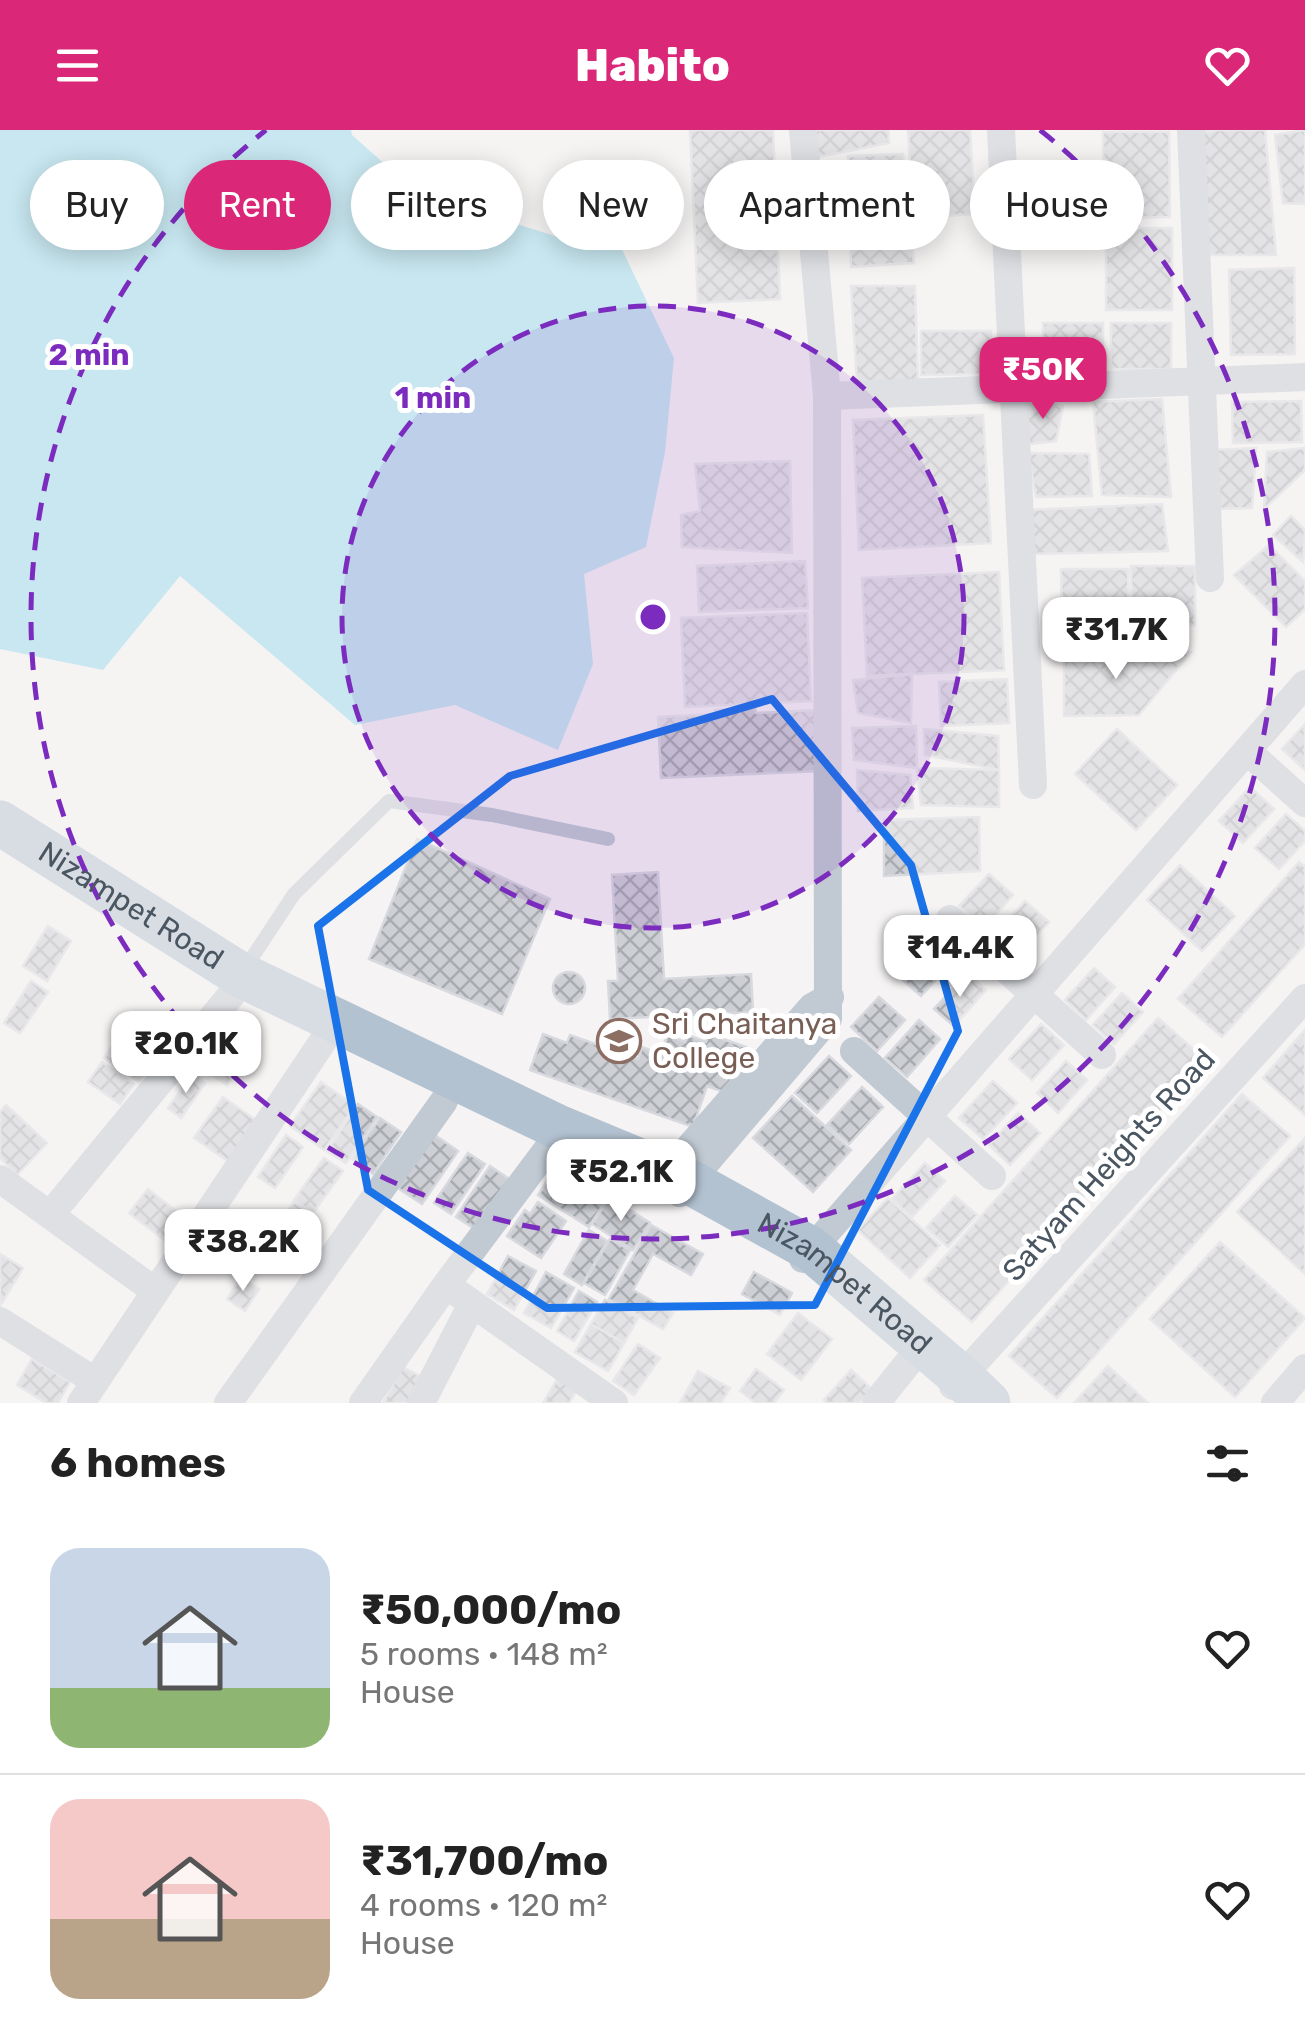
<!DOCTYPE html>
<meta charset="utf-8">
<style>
:root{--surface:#fff;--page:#f6f6f6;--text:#222;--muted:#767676;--line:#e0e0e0;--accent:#db2777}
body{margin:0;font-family:Rubik,sans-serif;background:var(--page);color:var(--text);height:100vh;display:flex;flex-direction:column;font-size:38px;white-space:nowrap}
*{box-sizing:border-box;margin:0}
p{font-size:32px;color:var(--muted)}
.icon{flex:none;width:55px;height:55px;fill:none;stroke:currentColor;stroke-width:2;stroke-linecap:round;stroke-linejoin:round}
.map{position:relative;height:1273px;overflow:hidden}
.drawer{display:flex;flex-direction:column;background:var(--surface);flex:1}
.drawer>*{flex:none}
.banner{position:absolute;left:30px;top:30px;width:1245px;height:90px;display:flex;gap:20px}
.price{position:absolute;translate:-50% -85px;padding:0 22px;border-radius:20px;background:#fff;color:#222;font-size:32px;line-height:65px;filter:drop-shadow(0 2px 5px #0008)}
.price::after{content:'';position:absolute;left:50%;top:60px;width:30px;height:22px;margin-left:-15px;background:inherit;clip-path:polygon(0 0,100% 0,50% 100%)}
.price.active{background:var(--accent);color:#fff}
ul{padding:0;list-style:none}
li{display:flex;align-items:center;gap:30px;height:250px;padding:0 50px}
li+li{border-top:2px solid var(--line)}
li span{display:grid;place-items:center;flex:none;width:280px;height:200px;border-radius:30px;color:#555}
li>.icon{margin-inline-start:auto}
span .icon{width:120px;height:120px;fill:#fffc;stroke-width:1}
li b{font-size:42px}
h2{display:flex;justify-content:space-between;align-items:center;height:120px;padding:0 50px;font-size:42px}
.pill{padding:0 35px;border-radius:45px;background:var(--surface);box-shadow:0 5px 25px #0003;font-size:35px;line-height:90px}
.pill.active{background:var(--accent);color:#fff}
header{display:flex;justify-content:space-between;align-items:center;height:130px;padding:0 50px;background:var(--accent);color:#fff;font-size:45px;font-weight:800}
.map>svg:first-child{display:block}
.water{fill:#90daee}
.building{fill:url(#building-cross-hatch);stroke:#d7d9de;stroke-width:2.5}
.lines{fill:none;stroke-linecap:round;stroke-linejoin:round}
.lane{stroke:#c1cad2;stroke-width:14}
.street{stroke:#c1cad2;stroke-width:28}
.primary{stroke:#b3c2d1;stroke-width:45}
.marked{fill:none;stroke:#1a73e8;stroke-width:8;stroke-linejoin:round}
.ring{fill:none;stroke:#7b2cbf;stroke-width:5;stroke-dasharray:18 12}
.labels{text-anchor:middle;stroke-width:10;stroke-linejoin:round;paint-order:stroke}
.street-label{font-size:30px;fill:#4a5661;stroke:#fff}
.education-label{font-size:30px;fill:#785e54;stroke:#fff;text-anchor:start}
.centre{fill:#7b2cbf;stroke:#fff;stroke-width:5}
.ring-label{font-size:30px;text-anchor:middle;font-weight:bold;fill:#7b2cbf;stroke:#fff;stroke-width:10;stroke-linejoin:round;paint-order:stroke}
</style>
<header><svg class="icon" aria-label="menu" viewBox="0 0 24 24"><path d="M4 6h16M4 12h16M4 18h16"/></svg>Habito<svg class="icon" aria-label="heart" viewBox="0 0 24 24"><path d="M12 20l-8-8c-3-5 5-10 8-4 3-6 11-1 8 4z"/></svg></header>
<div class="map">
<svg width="1305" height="1273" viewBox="0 0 1305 1273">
<defs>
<pattern id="building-cross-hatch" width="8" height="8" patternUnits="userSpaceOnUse" patternTransform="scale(2.5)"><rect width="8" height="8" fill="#cdcfd5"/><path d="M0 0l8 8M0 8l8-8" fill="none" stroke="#a8abb0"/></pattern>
</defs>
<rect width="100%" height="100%" fill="#f5f3f3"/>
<path class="water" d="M0,0H351L352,5L416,62L558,107H616L674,228L665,322L646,417L584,444L593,534L558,620L455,575L355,595L180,446L103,540L0,519Z"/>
<path class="building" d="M690,0H773L780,169L698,173Z
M814,0H888L889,13L818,27Z
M908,0H970L975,84L913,88Z
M1219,0H1265L1276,125H1209L1200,2Z
M1305,0V74L1283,73L1275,5Z
M1103,2H1169L1170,87L1104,88Z
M903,24L914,133L851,137L848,26Z
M1030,54H1097V93L1030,94Z
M1106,98H1172V180H1106Z
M1294,138L1295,224L1231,225L1229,140Z
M851,156H915L918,251L857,252Z
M1043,193H1103V240H1043Z
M1111,193H1171V239H1111Z
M921,201H991V244L921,245Z
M1162,269L1171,367L1102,365L1093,272Z
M1301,271L1302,312L1233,313L1232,272Z
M1027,272L1063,276L1056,311L1028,314Z
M983,285L991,413L859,420L853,290Z
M1256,318L1252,378L1213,379L1212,320Z
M1305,318V340L1264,379L1267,322Z
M1028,323L1089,324L1092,366L1036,367Z
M790,331L792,423L682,417L681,385L700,381L695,334Z
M1162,374L1168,421L1033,424L1029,380Z
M1291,386L1305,400L1303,432L1273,405Z
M1269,415L1305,451V479L1286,497L1234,445Z
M805,431L808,478L699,482L697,436Z
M1131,436H1195V495L1132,496Z
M1061,439H1128L1129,498L1062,499Z
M999,442L1004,540L867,546L862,448Z
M807,483L811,571L685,577L681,488Z
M1191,522L1139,585L1064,586V526Z
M912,544L911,593L858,583L853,550Z
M1007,549L1009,593L941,596L939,552Z
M755,578L756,583L817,580L820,641L661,648L658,587L716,584L715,580Z
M1305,594V640L1282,619Z
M916,596L917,638L854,630L852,598Z
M924,599L998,606L999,640L925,625Z
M1117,599L1177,655L1136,700L1075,644Z
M917,638L999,640V677L921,675Z
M857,640L910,645L913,678L858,681Z
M1250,657L1274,679L1243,713L1219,691Z
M1286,684L1305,701V711L1279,739L1255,718Z
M979,687L980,741L884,746V690Z
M417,709L550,769L502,884L369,829Z
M1299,732L1305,737V814L1222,907L1178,869Z
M1180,735L1235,786L1202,821L1147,770Z
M658,742L664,849L751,844L753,882L610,889L608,851H618L612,745Z
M989,744L1013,765L984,798L959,776Z
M1025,771L1049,792L1018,826L994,805Z
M48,796L71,811L47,851L23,836Z
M932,811L954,830L921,866L899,847Z
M1094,838L1115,857L1086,890L1065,870Z
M553 858a16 16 0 1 1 32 0a16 16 0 1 1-32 0Z
M967,843L986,860L954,896L934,879Z
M31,851L48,862L20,903L4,893Z
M1122,863L1143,882L1114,914L1093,895Z
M879,867L905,890L877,921L851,897Z
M1158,888L1206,930L972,1192L924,1150Z
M919,890L940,909L907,947L885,928Z
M1041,894L1064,915L1032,950L1009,929Z
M215,897L250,922L227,955L192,931Z
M1305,900V985L1263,948Z
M120,904L155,928L139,952L104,928Z
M543,904L567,913L570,905L638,929L642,917L661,924L667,905L685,912L688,905L706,912L709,904L746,917L729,964L707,956L693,997L530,940Z
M829,926L851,946L817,983L795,963Z
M1066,931L1087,950L1058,983L1037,963Z
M102,932L134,954L120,974L88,952Z
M192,944L205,953L181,988L168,978Z
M993,951L1017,973L983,1009L959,988Z
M321,952L355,976L324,1020L290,996Z
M862,957L883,977L849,1014L827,995Z
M1242,964L1290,1006L1057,1268L1009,1226Z
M792,966L851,1020L813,1062L753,1008Z
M223,967L257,991L229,1032L194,1008Z
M358,974L377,987L346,1033L327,1021Z
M6,975L47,1013L17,1045L0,1028V982Z
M1018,983L1040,1003L1010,1035L989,1015Z
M380,988L401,1002L373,1044L352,1029Z
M432,1003L458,1021L422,1074L396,1057Z
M286,1005L303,1017L275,1058L258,1047Z
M1305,1008V1144L1237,1082Z
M468,1023L485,1034L451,1084L434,1073Z
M324,1028L343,1041L313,1083L294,1070Z
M925,1033L945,1051L912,1087L892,1069Z
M490,1036L512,1051L478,1101L456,1087Z
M552,1043L603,1075L589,1097L538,1065Z
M148,1059L185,1088L167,1112L129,1083Z
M955,1066L977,1085L948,1117L926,1098Z
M610,1067L650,1093L633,1120L592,1094Z
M888,1068L940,1115L910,1148L858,1100Z
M294,1072L314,1086L297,1110L277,1097Z
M538,1072L566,1091L541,1128L507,1106L525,1080L530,1084Z
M651,1095L703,1124L691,1145L653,1124L633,1160L673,1183L663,1199L609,1169Z
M276,1100L297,1114L281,1138L260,1124Z
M589,1100L607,1111L582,1155L564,1144Z
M217,1103L252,1126L239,1145L204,1122Z
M610,1109L630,1120L605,1165L584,1153Z
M1220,1112L1305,1188L1235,1267L1150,1189Z
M0,1124L23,1138L0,1176Z
M508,1126L536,1141L514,1180L487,1164Z
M546,1142L574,1158L551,1198L524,1183Z
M754,1142L792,1163L780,1185L742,1164Z
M241,1148L259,1159L245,1181L227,1169Z
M579,1161L597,1172L574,1211L557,1201Z
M605,1170L638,1188L624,1213L591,1194Z
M798,1183L832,1209L801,1250L767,1224Z
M591,1194L624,1213L608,1241L575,1222Z
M638,1214L660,1228L634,1265L613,1251Z
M32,1229L70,1252L58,1273H46L17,1255Z
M1108,1236L1148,1273H1074Z
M403,1237L429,1251L416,1273H383Z
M756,1239L784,1260L774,1273H756L740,1261Z
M851,1240L872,1259L859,1273H827L824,1270Z
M562,1241L581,1253L569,1273H543Z
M698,1241L730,1258L721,1273H680Z"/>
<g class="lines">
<path class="lane" d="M244,840L294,764L389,671L492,685L608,709"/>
<path class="street" d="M1001,0L1033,655
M1191,0L1210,448
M827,266L1305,247
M1247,621L1305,673
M950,789L1102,925
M854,921L992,1046
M0,1049L155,1161
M659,1052L812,877L830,867
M680,1063L828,889L827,266L803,0
M50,1085L232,864
M803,1129L1305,554
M446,1155L614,1273
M0,1191L95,1251
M953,1256L1305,868
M81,1273L323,911
M228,1273L444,971
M363,1273L446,1155L549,1017
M421,1273L472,1174
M876,1273L923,1214
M1275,1273L1305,1238"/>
<path class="primary" id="s1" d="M0,693L241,845L558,997L688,1051L811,1119L961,1247L988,1273"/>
</g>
<path d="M0 0H1305V1273H0ZM772,569L911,735L958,901L815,1175L547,1178L368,1060L318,796L510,646Z" fill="#f5f3f3" fill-opacity=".55" fill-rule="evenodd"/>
<path class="marked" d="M772,569L911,735L958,901L815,1175L547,1178L368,1060L318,796L510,646Z"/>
<circle cx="653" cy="487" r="311" fill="#7b2cbf" fill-opacity=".12"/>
<g class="ring">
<circle cx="653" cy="487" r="311"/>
<path d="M1040 0A622 622 0 1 1 266 0"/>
</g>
<defs>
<symbol id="university-ring" viewBox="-11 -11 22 22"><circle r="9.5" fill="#fff" stroke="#8d6e63" stroke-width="1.5"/><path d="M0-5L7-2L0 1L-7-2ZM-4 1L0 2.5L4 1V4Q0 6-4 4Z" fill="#8d6e63"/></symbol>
</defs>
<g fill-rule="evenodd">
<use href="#university-ring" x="594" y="886" width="50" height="50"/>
</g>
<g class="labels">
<g class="street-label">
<text dy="10" stroke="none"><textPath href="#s1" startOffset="155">Nizampet Road</textPath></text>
<text transform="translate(1109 1035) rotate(-48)" y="10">Satyam Heights Road</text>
<text dy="10" stroke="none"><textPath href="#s1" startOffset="965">Nizampet Road</textPath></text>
</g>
<g class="education-label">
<text x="652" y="904">Sri Chaitanya<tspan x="652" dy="34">College</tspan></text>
</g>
</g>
<circle cx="653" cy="487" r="15" class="centre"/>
<g class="ring-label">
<text x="89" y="235">2 min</text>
<text x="433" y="278">1 min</text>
</g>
</svg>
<b class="price active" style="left:1043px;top:292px">₹50K</b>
<b class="price" style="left:1116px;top:552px">₹31.7K</b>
<b class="price" style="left:960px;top:870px">₹14.4K</b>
<b class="price" style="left:186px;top:966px">₹20.1K</b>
<b class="price" style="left:621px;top:1094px">₹52.1K</b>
<b class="price" style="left:243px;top:1164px">₹38.2K</b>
<div class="banner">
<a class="pill">Buy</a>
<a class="pill active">Rent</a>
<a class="pill">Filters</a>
<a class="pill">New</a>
<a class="pill">Apartment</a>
<a class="pill">House</a>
</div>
</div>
<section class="drawer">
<h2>6 homes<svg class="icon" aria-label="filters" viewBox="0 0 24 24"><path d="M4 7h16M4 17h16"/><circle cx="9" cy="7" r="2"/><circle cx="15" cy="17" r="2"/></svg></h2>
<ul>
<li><span style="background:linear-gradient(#c9d6e8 70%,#8fb573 0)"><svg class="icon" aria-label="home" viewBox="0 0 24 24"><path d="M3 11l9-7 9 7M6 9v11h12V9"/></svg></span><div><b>₹50,000/mo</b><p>5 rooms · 148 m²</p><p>House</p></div><svg class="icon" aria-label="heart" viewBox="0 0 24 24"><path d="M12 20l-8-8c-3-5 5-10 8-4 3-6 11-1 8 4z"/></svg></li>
<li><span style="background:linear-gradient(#f6c9c9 60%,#b9a48a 0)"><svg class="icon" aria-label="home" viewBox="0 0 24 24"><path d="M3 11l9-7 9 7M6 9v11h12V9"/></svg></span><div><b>₹31,700/mo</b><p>4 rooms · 120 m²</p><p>House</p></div><svg class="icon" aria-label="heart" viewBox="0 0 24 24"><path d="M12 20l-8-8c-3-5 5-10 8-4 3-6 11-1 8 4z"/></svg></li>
</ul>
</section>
